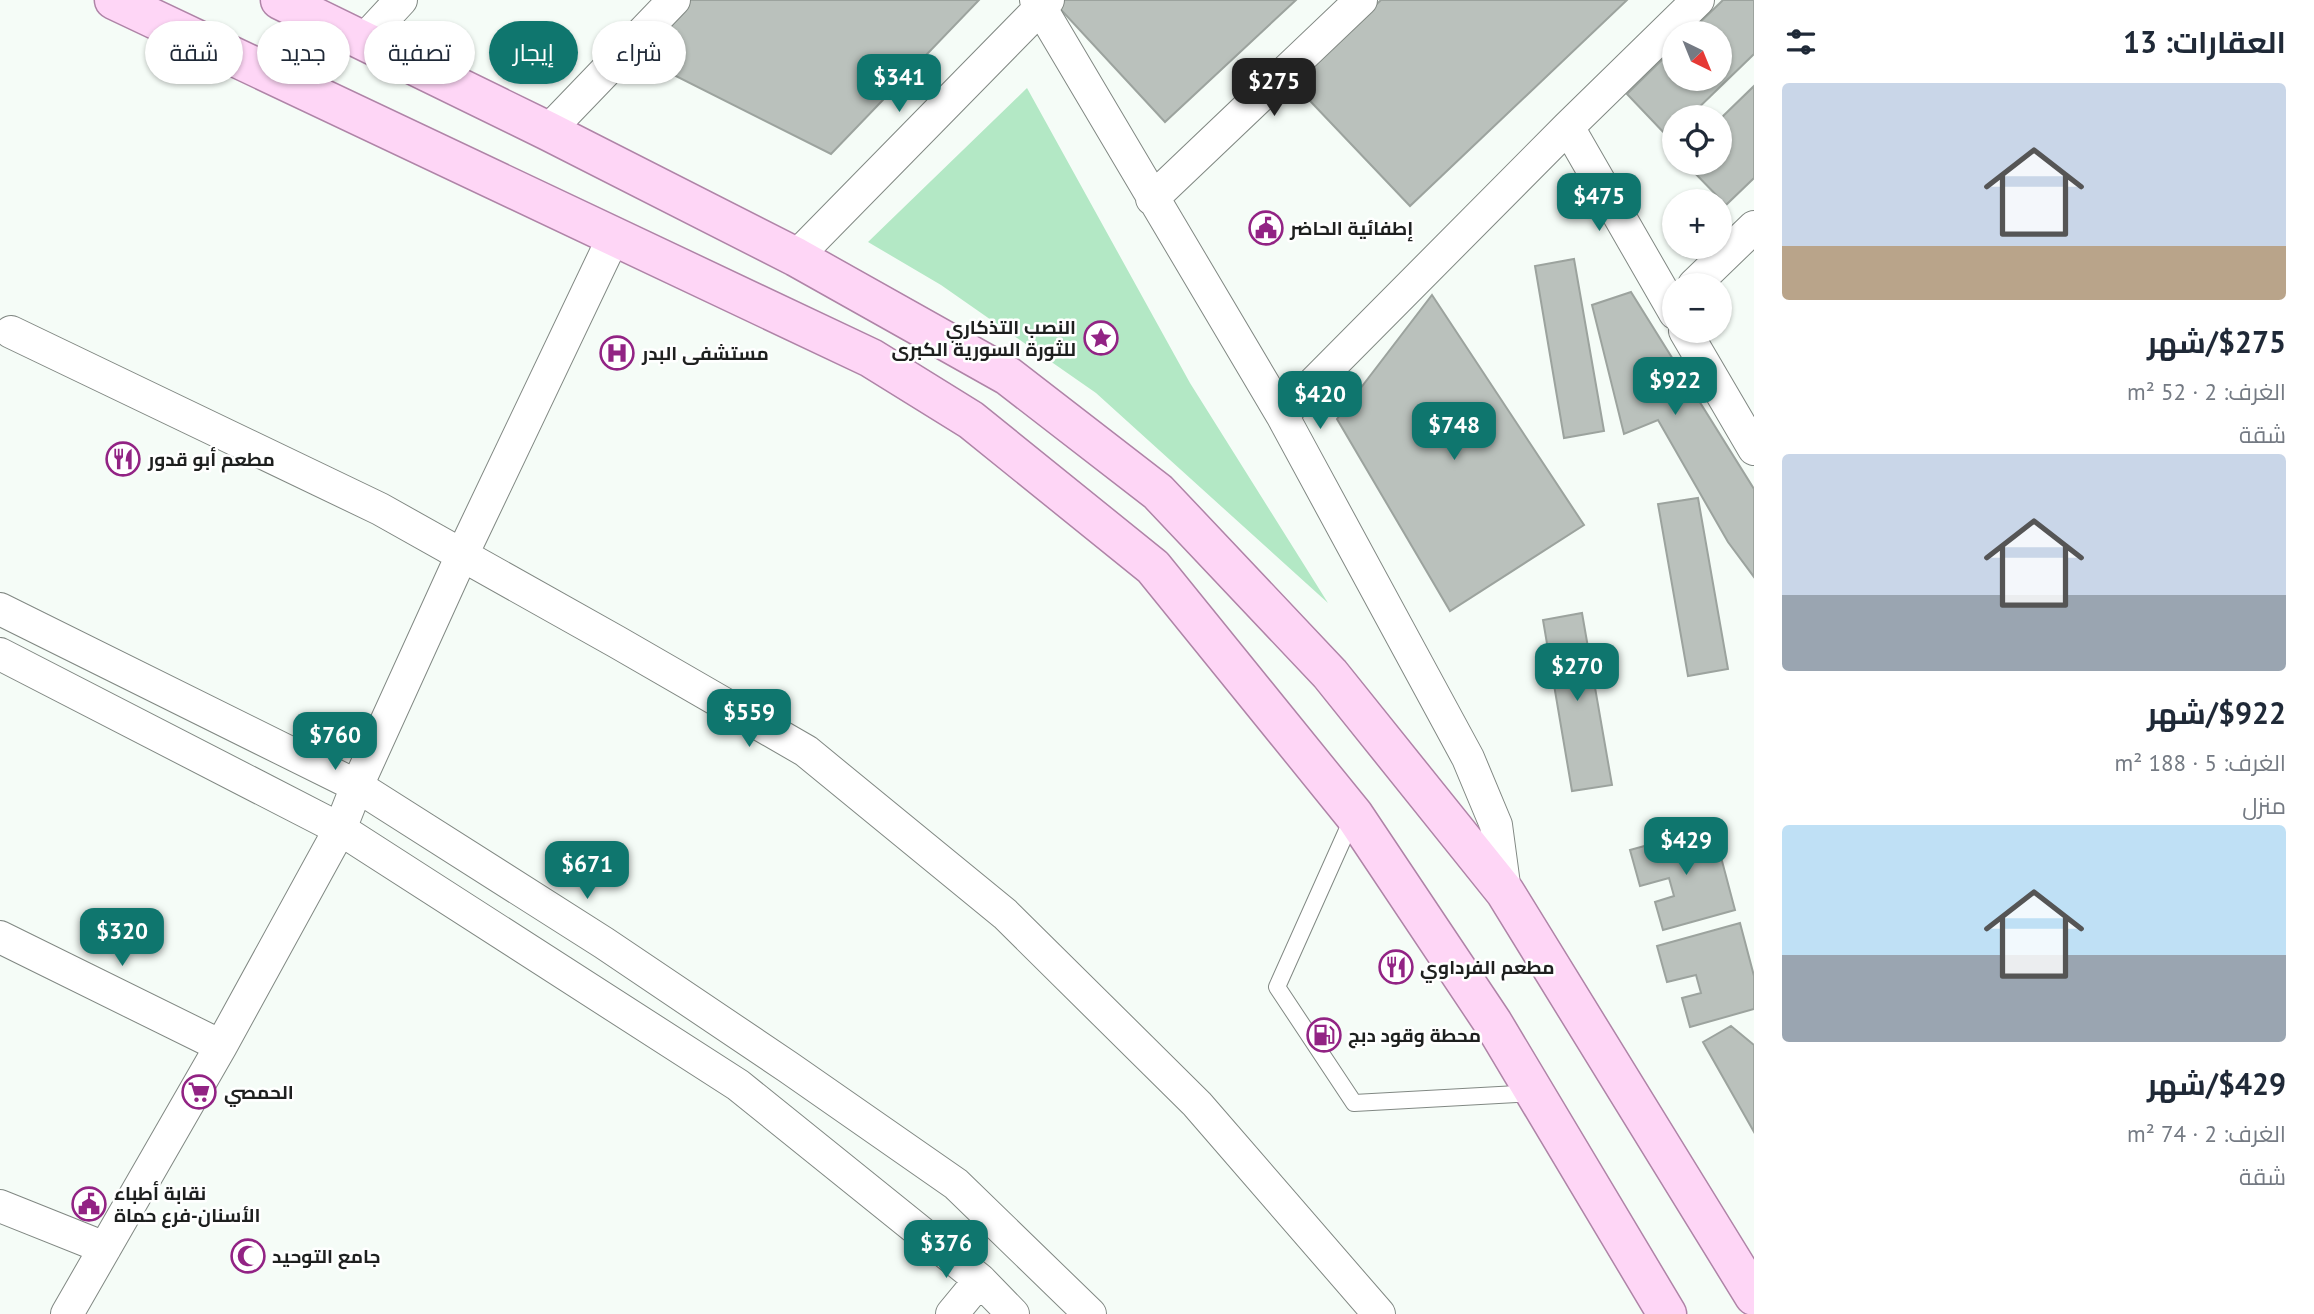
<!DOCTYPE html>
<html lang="ar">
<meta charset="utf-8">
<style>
:root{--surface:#fff;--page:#f6f6f7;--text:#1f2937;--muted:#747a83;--accent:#0f766e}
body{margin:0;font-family:"PT Sans",Cairo,sans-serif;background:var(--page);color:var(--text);direction:rtl;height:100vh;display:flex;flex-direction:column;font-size:26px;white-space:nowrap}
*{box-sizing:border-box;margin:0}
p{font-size:23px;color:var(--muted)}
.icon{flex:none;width:38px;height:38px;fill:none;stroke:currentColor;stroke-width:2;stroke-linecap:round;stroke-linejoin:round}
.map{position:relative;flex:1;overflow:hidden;direction:ltr}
.panel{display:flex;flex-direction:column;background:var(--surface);width:560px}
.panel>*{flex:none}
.guide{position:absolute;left:21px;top:21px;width:665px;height:63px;direction:rtl;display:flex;gap:14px}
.needle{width:46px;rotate:137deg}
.tools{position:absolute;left:1662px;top:21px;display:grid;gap:14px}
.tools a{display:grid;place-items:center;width:70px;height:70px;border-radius:50%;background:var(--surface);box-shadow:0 2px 5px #0004;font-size:35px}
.price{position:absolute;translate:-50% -60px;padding:0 16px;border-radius:14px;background:var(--accent);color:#fff;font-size:23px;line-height:46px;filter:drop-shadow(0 2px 4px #0008)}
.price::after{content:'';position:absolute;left:50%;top:42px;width:21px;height:16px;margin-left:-10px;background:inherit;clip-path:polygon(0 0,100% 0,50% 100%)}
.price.active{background:#222;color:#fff}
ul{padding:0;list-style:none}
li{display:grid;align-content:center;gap:14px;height:371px;padding:0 28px}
li span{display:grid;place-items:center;height:217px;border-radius:7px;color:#555}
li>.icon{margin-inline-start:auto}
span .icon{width:126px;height:126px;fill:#fffc;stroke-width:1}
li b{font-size:30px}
h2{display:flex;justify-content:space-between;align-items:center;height:84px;padding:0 28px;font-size:30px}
.pill{padding:0 24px;border-radius:32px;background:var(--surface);box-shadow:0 2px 5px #0004;font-size:24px;line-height:63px}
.pill.active{background:var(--accent);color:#fff}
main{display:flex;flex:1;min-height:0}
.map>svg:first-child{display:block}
.green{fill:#b3e8c5}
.building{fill:#bac1bc;stroke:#9ca39e;stroke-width:2}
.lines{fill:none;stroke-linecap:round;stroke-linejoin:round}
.service-casing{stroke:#818883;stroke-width:18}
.minor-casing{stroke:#818883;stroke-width:34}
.primary-casing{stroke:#af84a7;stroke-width:41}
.service{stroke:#fff;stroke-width:16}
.minor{stroke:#fff;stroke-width:32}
.primary{stroke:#fed6f6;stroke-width:38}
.labels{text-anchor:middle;stroke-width:5;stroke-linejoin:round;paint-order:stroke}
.poi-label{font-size:19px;font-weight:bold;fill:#1e201f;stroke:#fff;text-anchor:start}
</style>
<main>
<section class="panel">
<h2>العقارات: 13<svg class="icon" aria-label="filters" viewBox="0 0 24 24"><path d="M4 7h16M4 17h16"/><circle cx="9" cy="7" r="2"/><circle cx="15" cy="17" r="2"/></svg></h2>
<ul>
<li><span style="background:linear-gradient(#c9d6e8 75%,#b9a48a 0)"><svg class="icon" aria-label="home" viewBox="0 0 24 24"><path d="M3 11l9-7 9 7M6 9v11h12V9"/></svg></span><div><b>$275/شهر</b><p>الغرف: 2 · 52 m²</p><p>شقة</p></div></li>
<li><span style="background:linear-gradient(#c9d6e8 65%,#9aa5b1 0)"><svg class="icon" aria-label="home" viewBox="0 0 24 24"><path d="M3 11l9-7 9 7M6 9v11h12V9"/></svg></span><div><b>$922/شهر</b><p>الغرف: 5 · 188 m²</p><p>منزل</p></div></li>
<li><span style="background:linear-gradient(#bfe0f5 60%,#9aa5b1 0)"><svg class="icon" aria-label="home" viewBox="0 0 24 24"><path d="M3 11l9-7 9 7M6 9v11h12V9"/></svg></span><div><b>$429/شهر</b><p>الغرف: 2 · 74 m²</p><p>شقة</p></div></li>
</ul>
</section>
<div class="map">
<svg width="1754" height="1314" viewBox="0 0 1754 1314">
<rect width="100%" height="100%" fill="#f5fcf7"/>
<path class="green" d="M1027,88L1190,383L1328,603L1096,393L941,285L868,242Z"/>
<path class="building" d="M690,0H979L831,154L636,56Z
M1052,0H1296L1165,122Z
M1381,0H1627L1410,206L1293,83Z
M1723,0H1754V54L1689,117H1675V131L1668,137L1627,94L1675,47V79H1720V33H1689Z
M1754,86V178L1726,205L1685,163H1720V119Z
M1574,259L1604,431L1564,438L1535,266Z
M1631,292L1754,489V577L1728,542L1658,420L1624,434L1592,305Z
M1432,295L1584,525L1450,611L1337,419Z
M1698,498L1728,669L1688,676L1658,504Z
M1582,613L1612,785L1572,791L1543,620Z
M1713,827L1735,910L1663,930L1655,902L1674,896L1669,878L1640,886L1630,850Z
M1740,923L1754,976V1009L1690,1027L1682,998L1701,993L1696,975L1667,982L1657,946Z
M1731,1026L1754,1045V1132L1703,1042Z"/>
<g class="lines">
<defs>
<path id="service" d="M1353,817L1277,987L1354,1103L1534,1093"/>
<path id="minor" d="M1036,0L1282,415L1468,758L1496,825L1505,892
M363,41L401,0
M1568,127L1675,313
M548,131L674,0
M1152,199L1361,0
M796,257L1048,0
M1694,285L1754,227
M1685,331L1754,449
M11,332L380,509L617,642L806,751L1005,914L1197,1104L1379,1314
M1282,415L1568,127L1698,0
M0,609L357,786L604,943L788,1067L956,1184L1090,1314
M0,654L340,829L738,1085L980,1280L1013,1314
M0,937L221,1046
M0,1206L105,1248
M67,1314L221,1046L340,829L357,786L462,555L614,236
M952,1314L980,1280"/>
<path id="primary" d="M114,0L871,358L971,420L1153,567L1354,815L1493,1023L1667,1314
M280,0L548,131L796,257L1008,376L1158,492L1330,674L1505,892L1754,1296"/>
</defs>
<use href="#service" class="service-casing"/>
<use href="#minor" class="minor-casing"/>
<use href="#primary" class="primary-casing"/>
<use href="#service" class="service"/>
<use href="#minor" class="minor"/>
<use href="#primary" class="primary"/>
</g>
<defs>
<symbol id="civic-ring" viewBox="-11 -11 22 22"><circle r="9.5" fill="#fff" stroke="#922384" stroke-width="1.5"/><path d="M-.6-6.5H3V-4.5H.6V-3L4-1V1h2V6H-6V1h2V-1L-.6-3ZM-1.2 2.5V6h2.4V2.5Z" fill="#922384"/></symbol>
<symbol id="sight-ring" viewBox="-11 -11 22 22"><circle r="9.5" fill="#fff" stroke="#922384" stroke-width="1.5"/><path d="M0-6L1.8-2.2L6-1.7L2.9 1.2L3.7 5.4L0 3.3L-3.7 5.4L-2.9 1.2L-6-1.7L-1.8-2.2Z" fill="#922384"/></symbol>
<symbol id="hospital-ring" viewBox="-11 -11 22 22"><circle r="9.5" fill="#fff" stroke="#922384" stroke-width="1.5"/><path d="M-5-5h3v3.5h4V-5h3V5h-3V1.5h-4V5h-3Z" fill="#922384"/></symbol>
<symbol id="restaurant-ring" viewBox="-11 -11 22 22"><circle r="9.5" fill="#fff" stroke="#922384" stroke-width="1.5"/><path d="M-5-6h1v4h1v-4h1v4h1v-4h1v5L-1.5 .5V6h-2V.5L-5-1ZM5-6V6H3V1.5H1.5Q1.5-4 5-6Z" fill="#922384"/></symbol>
<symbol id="fuel-ring" viewBox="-11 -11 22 22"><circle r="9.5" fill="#fff" stroke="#922384" stroke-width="1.5"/><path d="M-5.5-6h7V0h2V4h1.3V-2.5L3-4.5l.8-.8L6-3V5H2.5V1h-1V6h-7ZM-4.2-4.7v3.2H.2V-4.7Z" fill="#922384"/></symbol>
<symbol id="supermarket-ring" viewBox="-11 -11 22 22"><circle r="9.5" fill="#fff" stroke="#922384" stroke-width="1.5"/><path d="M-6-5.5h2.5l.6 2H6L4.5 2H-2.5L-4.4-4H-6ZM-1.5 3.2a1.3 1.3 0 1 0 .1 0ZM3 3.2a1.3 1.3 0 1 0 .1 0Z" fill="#922384"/></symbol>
<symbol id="mosque-ring" viewBox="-11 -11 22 22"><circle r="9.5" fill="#fff" stroke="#922384" stroke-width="1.5"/><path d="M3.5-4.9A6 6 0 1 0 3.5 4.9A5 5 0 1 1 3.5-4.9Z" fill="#922384"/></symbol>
</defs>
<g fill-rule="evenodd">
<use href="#civic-ring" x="1247" y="209" width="38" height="38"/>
<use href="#sight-ring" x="1082" y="319" width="38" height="38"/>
<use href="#hospital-ring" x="598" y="334" width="38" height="38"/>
<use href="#restaurant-ring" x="104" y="440" width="38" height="38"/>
<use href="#restaurant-ring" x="1377" y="948" width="38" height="38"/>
<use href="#fuel-ring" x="1305" y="1016" width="38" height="38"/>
<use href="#supermarket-ring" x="180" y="1073" width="38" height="38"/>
<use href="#civic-ring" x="70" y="1185" width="38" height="38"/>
<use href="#mosque-ring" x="229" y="1237" width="38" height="38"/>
</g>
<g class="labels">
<g class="poi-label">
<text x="1290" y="235">إطفائية الحاضر</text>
<text x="1076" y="334" text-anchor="end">النصب التذكاري<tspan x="1076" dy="22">للثورة السورية الكبرى</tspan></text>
<text x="642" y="360">مستشفى البدر</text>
<text x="148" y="466">مطعم أبو قدور</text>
<text x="1420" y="974">مطعم الفرداوي</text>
<text x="1348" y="1042">محطة وقود دبج</text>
<text x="224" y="1099">الحمصي</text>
<text x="114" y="1200">نقابة أطباء<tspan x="114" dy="22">الأسنان-فرع حماة</tspan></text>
<text x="272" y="1263">جامع التوحيد</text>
</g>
</g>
</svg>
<div class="tools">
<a><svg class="needle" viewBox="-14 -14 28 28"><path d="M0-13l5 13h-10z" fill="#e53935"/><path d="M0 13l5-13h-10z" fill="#747a83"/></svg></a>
<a><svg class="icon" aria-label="locate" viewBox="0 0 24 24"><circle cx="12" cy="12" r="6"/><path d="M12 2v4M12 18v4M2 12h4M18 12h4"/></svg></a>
<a>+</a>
<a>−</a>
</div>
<b class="price" style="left:899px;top:114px">$341</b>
<b class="price active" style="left:1274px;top:118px">$275</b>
<b class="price" style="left:1599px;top:233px">$475</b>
<b class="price" style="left:1675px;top:417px">$922</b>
<b class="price" style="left:1320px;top:431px">$420</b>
<b class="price" style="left:1454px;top:462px">$748</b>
<b class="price" style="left:1577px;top:703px">$270</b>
<b class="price" style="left:749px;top:749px">$559</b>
<b class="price" style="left:335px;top:772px">$760</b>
<b class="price" style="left:1686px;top:877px">$429</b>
<b class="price" style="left:587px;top:901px">$671</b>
<b class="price" style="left:122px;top:968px">$320</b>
<b class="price" style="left:946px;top:1280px">$376</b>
<div class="guide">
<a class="pill">شراء</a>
<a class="pill active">إيجار</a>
<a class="pill">تصفية</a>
<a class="pill">جديد</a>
<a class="pill">شقة</a>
</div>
</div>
</main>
